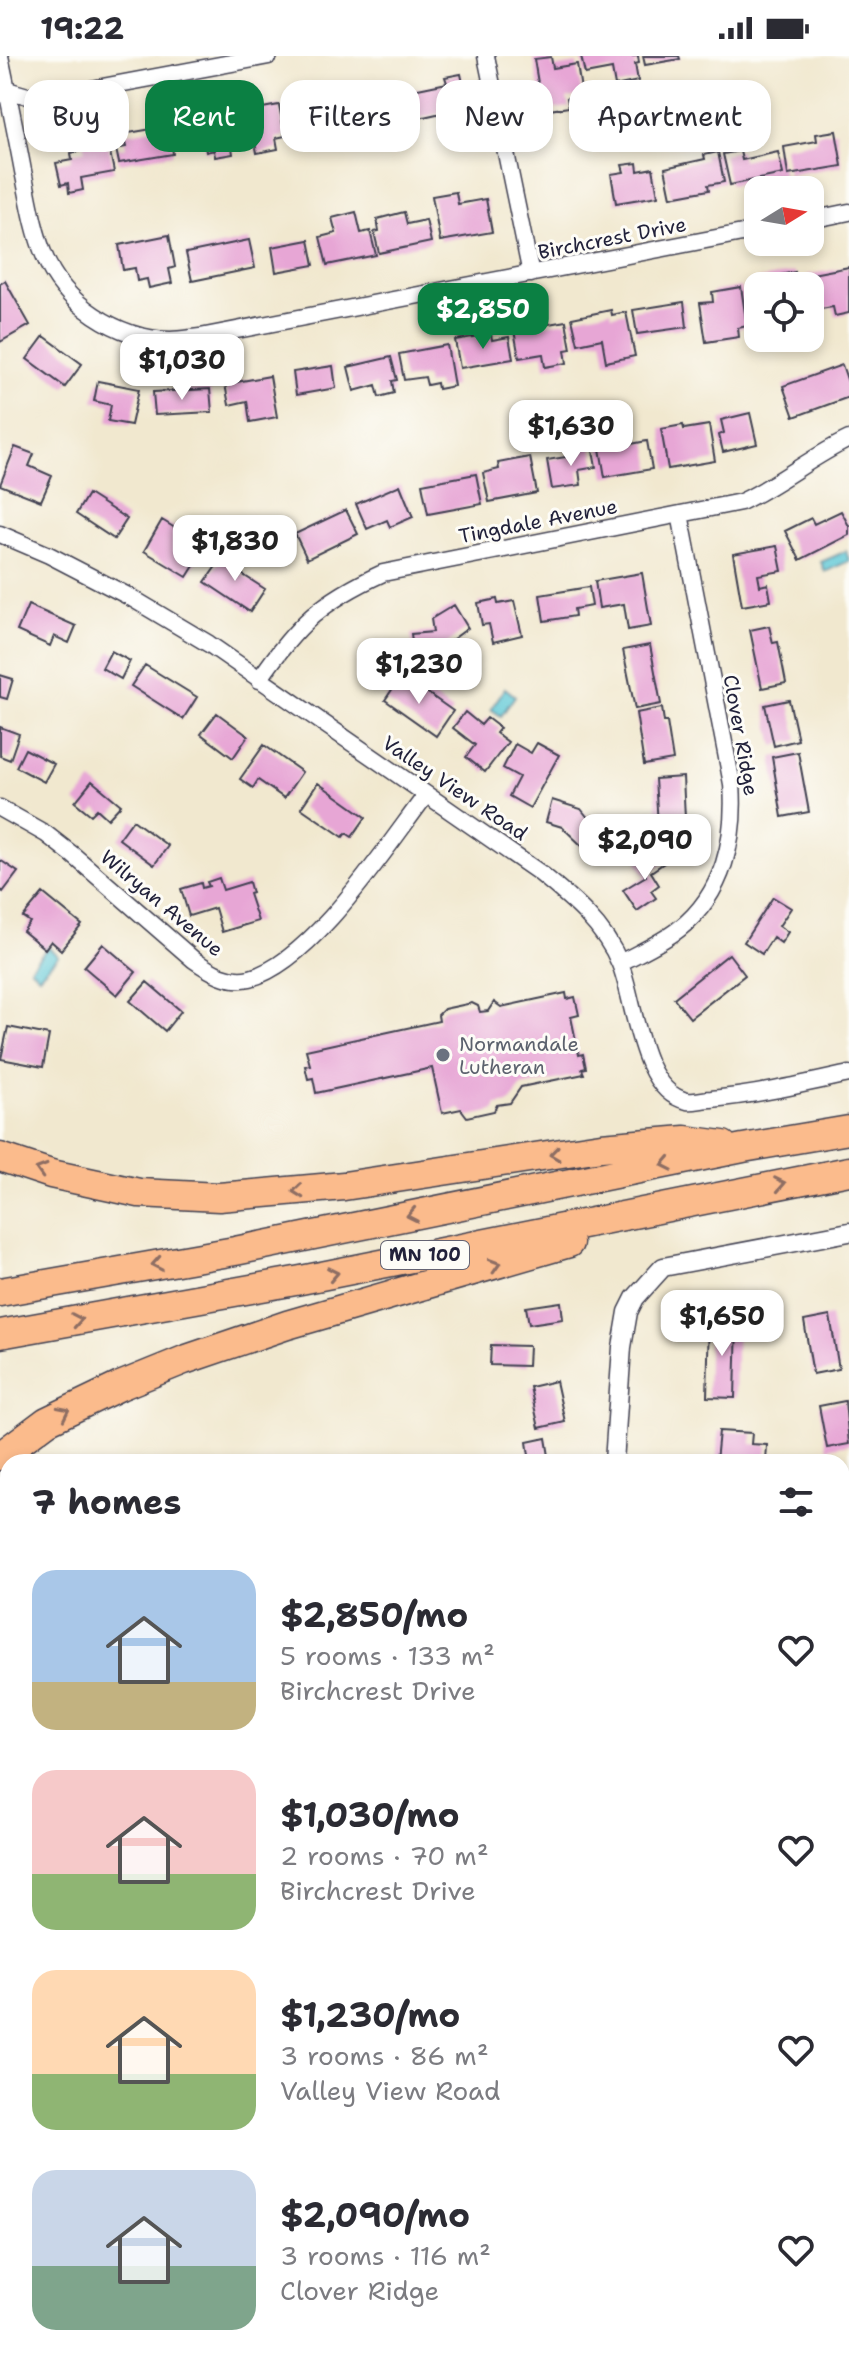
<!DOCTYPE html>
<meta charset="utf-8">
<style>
:root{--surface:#fff;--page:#f7f7f7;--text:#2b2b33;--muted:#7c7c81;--accent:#0b8043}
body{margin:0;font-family:"Shantell Sans",sans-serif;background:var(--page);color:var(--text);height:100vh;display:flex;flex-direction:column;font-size:30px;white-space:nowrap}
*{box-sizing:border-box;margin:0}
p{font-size:26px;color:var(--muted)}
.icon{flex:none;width:44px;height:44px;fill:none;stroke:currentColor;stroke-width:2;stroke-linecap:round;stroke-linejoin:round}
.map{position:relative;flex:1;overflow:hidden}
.drawer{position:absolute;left:0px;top:1398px;width:850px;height:912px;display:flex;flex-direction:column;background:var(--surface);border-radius:24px 24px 0 0;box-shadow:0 4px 12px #0003}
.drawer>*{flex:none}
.guide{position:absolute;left:24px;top:24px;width:802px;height:72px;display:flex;gap:16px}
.needle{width:52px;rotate:79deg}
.fabs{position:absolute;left:744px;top:120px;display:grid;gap:16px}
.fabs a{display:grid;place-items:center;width:80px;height:80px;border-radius:16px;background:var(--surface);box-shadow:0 4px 12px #0003;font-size:40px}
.price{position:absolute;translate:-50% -68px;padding:0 18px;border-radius:16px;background:#fff;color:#222;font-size:26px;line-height:52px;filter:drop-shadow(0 2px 4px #0008)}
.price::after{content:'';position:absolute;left:50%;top:48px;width:24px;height:18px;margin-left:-12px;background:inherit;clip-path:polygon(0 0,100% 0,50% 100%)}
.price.selected{background:var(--accent);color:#fff}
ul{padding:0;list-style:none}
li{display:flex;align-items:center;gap:24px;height:200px;padding:0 32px}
li span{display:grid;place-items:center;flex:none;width:224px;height:160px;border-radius:24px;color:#555}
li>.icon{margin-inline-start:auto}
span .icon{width:96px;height:96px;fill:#fffc;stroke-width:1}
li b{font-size:34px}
h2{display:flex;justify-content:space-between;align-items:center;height:96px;padding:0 32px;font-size:34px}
.chip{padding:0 28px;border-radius:24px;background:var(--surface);box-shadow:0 4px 12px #0003;font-size:28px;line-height:72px}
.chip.selected{background:var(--accent);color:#fff}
.status{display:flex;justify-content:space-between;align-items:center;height:56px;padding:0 40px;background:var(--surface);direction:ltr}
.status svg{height:22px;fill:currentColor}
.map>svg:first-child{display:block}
.water{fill:#5cc7d6;stroke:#3f7488;stroke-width:2}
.building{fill:#e7a6d5}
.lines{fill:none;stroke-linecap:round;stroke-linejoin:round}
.minor-casing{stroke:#414051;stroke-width:19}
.tertiary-casing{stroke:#414051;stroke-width:21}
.motorway-casing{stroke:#414051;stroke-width:31}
.minor{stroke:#fff;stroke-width:16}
.tertiary{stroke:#fff;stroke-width:18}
.motorway{stroke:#fbbb8c;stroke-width:28}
.oneway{stroke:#8e6e64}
.worship-dot{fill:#6b7280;stroke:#fdfcf7;stroke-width:3}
.labels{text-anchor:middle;stroke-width:6;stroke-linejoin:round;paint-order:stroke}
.shield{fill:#fdfcf7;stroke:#646373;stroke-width:2}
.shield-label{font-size:18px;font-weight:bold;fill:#22223b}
.street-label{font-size:20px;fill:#22223b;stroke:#fdfcf7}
.worship-label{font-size:20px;fill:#5b616d;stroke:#fdfcf7;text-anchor:start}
</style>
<div class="status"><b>19:22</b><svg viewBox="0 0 49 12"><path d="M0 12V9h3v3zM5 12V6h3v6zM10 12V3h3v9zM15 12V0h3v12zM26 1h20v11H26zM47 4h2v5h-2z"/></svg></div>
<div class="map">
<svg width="849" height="2310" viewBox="0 0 849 2310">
<rect width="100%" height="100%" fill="#fdfcf7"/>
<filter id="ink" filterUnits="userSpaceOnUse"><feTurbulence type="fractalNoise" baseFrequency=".0125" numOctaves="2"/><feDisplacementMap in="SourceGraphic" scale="16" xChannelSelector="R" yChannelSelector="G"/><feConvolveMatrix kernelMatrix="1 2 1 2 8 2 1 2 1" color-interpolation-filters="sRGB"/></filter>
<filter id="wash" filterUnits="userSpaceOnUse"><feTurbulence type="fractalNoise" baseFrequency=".006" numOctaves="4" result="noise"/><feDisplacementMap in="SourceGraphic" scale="32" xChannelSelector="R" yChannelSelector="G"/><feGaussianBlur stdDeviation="1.8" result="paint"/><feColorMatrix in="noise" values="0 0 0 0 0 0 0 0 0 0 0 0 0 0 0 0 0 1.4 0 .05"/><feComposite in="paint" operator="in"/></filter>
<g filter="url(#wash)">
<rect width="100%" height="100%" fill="#f1e8cf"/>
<path class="water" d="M846,495L849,505L825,516L821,506Z
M505,632L515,640L501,660L491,653Z
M48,891L58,900L39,920L30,912Z"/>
<g id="blocks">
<path class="building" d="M581,0H638L639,7L635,8L638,25L615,30L612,13L585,18Z
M643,0H679L680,3L645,9Z
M551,1L553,12L577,8L582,40L567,42L569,51L549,54L547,44L541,45L534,3Z
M461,18L468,51L419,62L413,34L447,27L445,21Z
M376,32L377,39L398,36L402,63L358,69L353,36Z
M343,38L348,66L305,73L304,64L292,66L290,52L317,48L316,43Z
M279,49L285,80L276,82L278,93L257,97L255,86L242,88L236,57Z
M227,59L233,98L215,101L214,94L206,96L200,63Z
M169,70L173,98L119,107L116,93L126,91L123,78Z
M836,75L842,110L788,119L784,91L817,85L816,78Z
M107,81L114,116L81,122L83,134L69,137L68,127L61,129L56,107L72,104L71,97L85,94L83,86Z
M740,95L742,104L778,96L783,118L730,129L723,98Z
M718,96L724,126L708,129L709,134L671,141L665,112L705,103L704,99Z
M637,107L638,115L653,112L658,140L616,147L611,118L624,116L622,109Z
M456,136L458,148L486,143L492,176L440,185L432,140Z
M356,156L361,177L370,175L376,199L327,209L320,181L336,177L332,162Z
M404,156L407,168L426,164L431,186L379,197L374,176L379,175L377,163Z
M169,179L175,211L169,213L172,227L149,232L147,223L137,225L135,212L123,214L119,189Z
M249,184L255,212L192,225L186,197Z
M309,184L314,209L276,216L272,191Z
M849,211V257L835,260L833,251L814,254L807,219Z
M795,216L798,230H758L757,253L751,225Z
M5,225L30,269L0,286V228Z
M741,231L747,270L738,272L739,281L706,286L700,247L713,246L712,236Z
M684,246L687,271L637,278L633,254Z
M611,254L612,259L626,256L635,300L606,306L602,283L578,288L572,262Z
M566,265L571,293L565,294L567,307L545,311L543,298L519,302L514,274Z
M491,278L492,284L509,281L513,303L460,312L455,284Z
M44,280L82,308L65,331L27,303Z
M447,289L454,330L438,333L437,327L427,329L425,321L404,324L399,298Z
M391,301L397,324L392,325L394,337L379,341L376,329L354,335L348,311Z
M842,309L849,329V341L794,361L783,330Z
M333,310L336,332L296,339L293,316Z
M270,320L277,361L250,366L247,345L229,349L225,328Z
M98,325L139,333L131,369L108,365L111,349L94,345Z
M210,333L212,356L155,359L153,336Z
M750,357L757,388L723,396L719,379L724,377L721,364Z
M683,369L684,373L709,369L715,405L668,413L661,373Z
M630,382L631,388L647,385L652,413L605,421L599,387Z
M592,390L596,411L579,414L581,429L552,433L547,404L572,400L570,393Z
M15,391L34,398L29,410L52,420L41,445L0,429Z
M530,401L537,437L489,446L483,417L499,413L498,407Z
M476,418L482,448L428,458L422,428Z
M400,429L413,461L390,471L387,464L367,473L356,448Z
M88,438L127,463L114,483L76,458Z
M346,454L358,478L307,503L295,478Z
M841,455L849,470V479L800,504L785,475L811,462L814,468Z
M162,464L206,491L187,521L144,495Z
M777,490L782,515L758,519L760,530L768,528L771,545L742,550L733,498Z
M226,496L242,506L237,515L265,533L250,556L205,526Z
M642,517L651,570L628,574L624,548L599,552L595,525Z
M589,531L592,550L574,553L575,560L544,565L540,539Z
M497,543L498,548L514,545L522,579L493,586L489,568L482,569L478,547Z
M28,549L76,570L69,587L54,580L50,590L17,575Z
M454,549L468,572L445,589L413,592L411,578L433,576L431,563Z
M769,570L773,587L778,586L786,627L762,632L750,574Z
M650,589L661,648L635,653L623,594Z
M374,591L388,621L377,627L362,597Z
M111,595L130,605L121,623L102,612Z
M145,609L197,641L183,663L131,630Z
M0,619L13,623L7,643L0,641Z
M402,619L453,655L436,680L385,644Z
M789,644L798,684L774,690L765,649Z
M662,652L664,666H667L673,704L644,709L636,657Z
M465,656L481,669L487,662L500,672L496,677L508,686L485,716L466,701L475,689L453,672Z
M217,657L248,680L233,702L201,678Z
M0,671L19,678L10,704L0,700Z
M537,687L559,699L530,752L509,740L519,721L503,712L515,688L531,697Z
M264,689L302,716L284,742L258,724L253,732L240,723Z
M25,693L54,708L44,726L16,711Z
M798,696L809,756L782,761L772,701Z
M683,721L686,783L659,784L655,723Z
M92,725L121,749L108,763L97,753L91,759L75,746Z
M318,727L366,761L352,781L346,777L343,781L301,752Z
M552,744L581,753L601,778L584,792L562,771L546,766Z
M133,764L168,790L154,809L119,783Z
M655,794L664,807L651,816L659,829L651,835L656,842L637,855L623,834L646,820L637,806Z
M0,804L18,816L3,836L0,833Z
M219,822L223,834L249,826L252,837L249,838L258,865L222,876L215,852L189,860L181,833L201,827L202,832L209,830L207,826Z
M43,837L82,869L61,894L51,885L45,893L23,875L30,866L23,861Z
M773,841L791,852L779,870L788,876L781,887L773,881L762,898L744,886Z
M103,888L136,916L117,939L84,911Z
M729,898L745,919L690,962L674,942Z
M147,926L181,955L165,975L130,945Z
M566,937L567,943L575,941L579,959L571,961L579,999L583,998L586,1012L582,1013L584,1018L521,1031L510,1047L497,1049L494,1055L467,1061L461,1053L442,1057L432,1012L316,1037L313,1022L308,1023L305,1010L310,1009L306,994L439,965L438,959L444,953L472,947L478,950L480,956L488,955L494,946L501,951Z
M8,971L49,979L43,1011L1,1003Z
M561,1246L563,1263L529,1268L526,1251Z
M830,1260L839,1313L813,1318L804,1265Z
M709,1263L737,1264L735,1342L707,1341Z
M491,1289L529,1290L528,1310L490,1309Z
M556,1325L565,1366L539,1372L530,1331Z
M845,1345L849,1388L827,1392L819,1350Z
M719,1375L752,1377L751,1388L767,1389L766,1406H716Z
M546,1382L550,1406H530L527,1386Z
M849,1417V1460L842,1462V1419Z
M849,1474V1525H845L842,1506V1475Z
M849,1707V1732L842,1734V1709Z
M6,1739L8,1760L0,1761V1741Z
M849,1835V1861L842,1862V1837Z
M8,1880V1901L0,1902V1882Z
M849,1975V2016L846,2018L842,2008V1978Z
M849,2238V2268L842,2270V2239Z
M362,2302H385V2310H362Z
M615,2302H644L643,2310H614Z"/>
</g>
</g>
<g filter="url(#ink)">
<use href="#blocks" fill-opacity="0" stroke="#414051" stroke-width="2"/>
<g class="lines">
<defs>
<path id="minor" d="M0,0C8,39 16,77 23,115C29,143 33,172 44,199C63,247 117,283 170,284C180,284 190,282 200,281L758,174
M486,0L531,218
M0,36L7,34L38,43L269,0
M810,164L849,156
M0,478L49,499L130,541L209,588L540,817C571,842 605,870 620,908C635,943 639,1035 687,1045C694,1046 704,1043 711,1043C757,1039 804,1028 849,1018
M259,624C297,568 322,545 383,517L741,446C779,428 811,401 849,383
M0,752L46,778L73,799L194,904C211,916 229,927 250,922C312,906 387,790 426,739
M620,907C640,896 661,887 679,873C724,838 736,782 732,728L680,458
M0,1705L8,1703
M842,1790L849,1788
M0,1958L8,1957
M842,2078L849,2075
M0,2242L8,2240
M0,2302L1,2310
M302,2310L306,2302"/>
<path id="tertiary" d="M614,1406L622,1291L628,1256L635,1242L663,1211L849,1176
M559,2310V2302"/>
<path id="motorway" d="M0,1101L51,1118L139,1137L219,1141L344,1130L601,1091L685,1084L723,1089
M0,1236L235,1195L743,1092L849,1074
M0,1278L301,1224L849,1115
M0,1400L47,1365L120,1330L184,1304L287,1269L569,1187"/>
</defs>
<use href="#minor" class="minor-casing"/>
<use href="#tertiary" class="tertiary-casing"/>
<use href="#motorway" class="motorway-casing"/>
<use href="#minor" class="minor"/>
<use href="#tertiary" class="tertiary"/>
<use href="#motorway" class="motorway"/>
</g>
<defs><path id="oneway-chevron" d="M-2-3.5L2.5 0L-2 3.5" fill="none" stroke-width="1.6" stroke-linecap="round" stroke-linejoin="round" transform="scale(2)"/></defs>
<g class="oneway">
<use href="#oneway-chevron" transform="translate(555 1098) rotate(172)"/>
<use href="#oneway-chevron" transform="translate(667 1108) rotate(169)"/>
<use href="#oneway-chevron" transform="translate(41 1114) rotate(-163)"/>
<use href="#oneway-chevron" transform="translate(780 1128) rotate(-11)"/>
<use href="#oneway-chevron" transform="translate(298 1135) rotate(174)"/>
<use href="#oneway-chevron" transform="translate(412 1159) rotate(169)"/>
<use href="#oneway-chevron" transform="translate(157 1208) rotate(170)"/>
<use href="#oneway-chevron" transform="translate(495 1209) rotate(-17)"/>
<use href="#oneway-chevron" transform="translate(333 1218) rotate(-11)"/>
<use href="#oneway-chevron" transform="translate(77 1264) rotate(-10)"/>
<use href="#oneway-chevron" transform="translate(64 1356) rotate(-26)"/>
</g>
</g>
<circle class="worship-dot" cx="443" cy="999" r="8"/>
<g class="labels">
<rect class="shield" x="381" y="1185" width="88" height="28" rx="6"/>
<g class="shield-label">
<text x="425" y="1205">MN 100</text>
</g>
<g class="street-label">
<text transform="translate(612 182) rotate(-11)" y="7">Birchcrest Drive</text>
<text transform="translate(538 465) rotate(-11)" y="7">Tingdale Avenue</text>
<text transform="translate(741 679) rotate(80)" y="7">Clover Ridge</text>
<text transform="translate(455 732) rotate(34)" y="7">Valley View Road</text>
<text transform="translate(162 847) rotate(40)" y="7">Wilryan Avenue</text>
</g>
<g class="worship-label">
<text x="459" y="995">Normandale<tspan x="459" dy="23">Lutheran</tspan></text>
</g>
</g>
</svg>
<div class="fabs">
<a><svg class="needle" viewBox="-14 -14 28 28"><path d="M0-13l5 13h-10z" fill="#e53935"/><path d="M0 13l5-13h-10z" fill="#7c7c81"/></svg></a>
<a><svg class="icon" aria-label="locate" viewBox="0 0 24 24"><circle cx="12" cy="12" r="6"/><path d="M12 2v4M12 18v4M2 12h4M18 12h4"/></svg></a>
</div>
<b class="price selected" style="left:483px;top:295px">$2,850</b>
<b class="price" style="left:182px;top:346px">$1,030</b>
<b class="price" style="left:571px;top:412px">$1,630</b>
<b class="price" style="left:235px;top:527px">$1,830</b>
<b class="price" style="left:419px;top:650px">$1,230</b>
<b class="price" style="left:645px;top:826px">$2,090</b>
<b class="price" style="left:722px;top:1302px">$1,650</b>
<div class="guide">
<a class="chip">Buy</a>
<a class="chip selected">Rent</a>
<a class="chip">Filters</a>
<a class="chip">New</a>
<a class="chip">Apartment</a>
</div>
<section class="drawer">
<h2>7 homes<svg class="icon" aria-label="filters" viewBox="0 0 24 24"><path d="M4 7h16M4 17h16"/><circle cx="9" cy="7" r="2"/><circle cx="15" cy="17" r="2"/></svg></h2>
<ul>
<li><span style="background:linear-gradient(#a9c7e8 70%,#c2b280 0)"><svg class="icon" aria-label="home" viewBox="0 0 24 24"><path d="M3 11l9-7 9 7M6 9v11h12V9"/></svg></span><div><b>$2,850/mo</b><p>5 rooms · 133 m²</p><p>Birchcrest Drive</p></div><svg class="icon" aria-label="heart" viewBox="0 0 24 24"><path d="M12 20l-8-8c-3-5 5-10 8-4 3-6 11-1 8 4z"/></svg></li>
<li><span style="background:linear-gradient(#f6c9c9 65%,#8fb573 0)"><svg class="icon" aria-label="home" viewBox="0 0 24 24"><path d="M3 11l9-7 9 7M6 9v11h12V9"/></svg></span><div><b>$1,030/mo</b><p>2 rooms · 70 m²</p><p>Birchcrest Drive</p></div><svg class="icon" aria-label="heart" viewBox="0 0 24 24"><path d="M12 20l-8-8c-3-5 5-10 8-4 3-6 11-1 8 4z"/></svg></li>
<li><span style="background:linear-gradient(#ffd9b3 65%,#8fb573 0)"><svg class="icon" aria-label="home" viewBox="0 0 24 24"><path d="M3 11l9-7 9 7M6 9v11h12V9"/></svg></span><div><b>$1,230/mo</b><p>3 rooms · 86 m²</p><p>Valley View Road</p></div><svg class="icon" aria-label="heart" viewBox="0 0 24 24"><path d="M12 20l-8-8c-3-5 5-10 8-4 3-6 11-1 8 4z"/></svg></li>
<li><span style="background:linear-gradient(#c9d6e8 60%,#7fa58c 0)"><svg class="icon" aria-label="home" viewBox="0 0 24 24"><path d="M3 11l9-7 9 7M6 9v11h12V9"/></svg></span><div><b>$2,090/mo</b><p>3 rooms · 116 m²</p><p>Clover Ridge</p></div><svg class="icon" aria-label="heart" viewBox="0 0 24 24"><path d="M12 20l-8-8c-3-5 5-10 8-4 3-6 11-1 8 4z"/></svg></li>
</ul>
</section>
</div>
